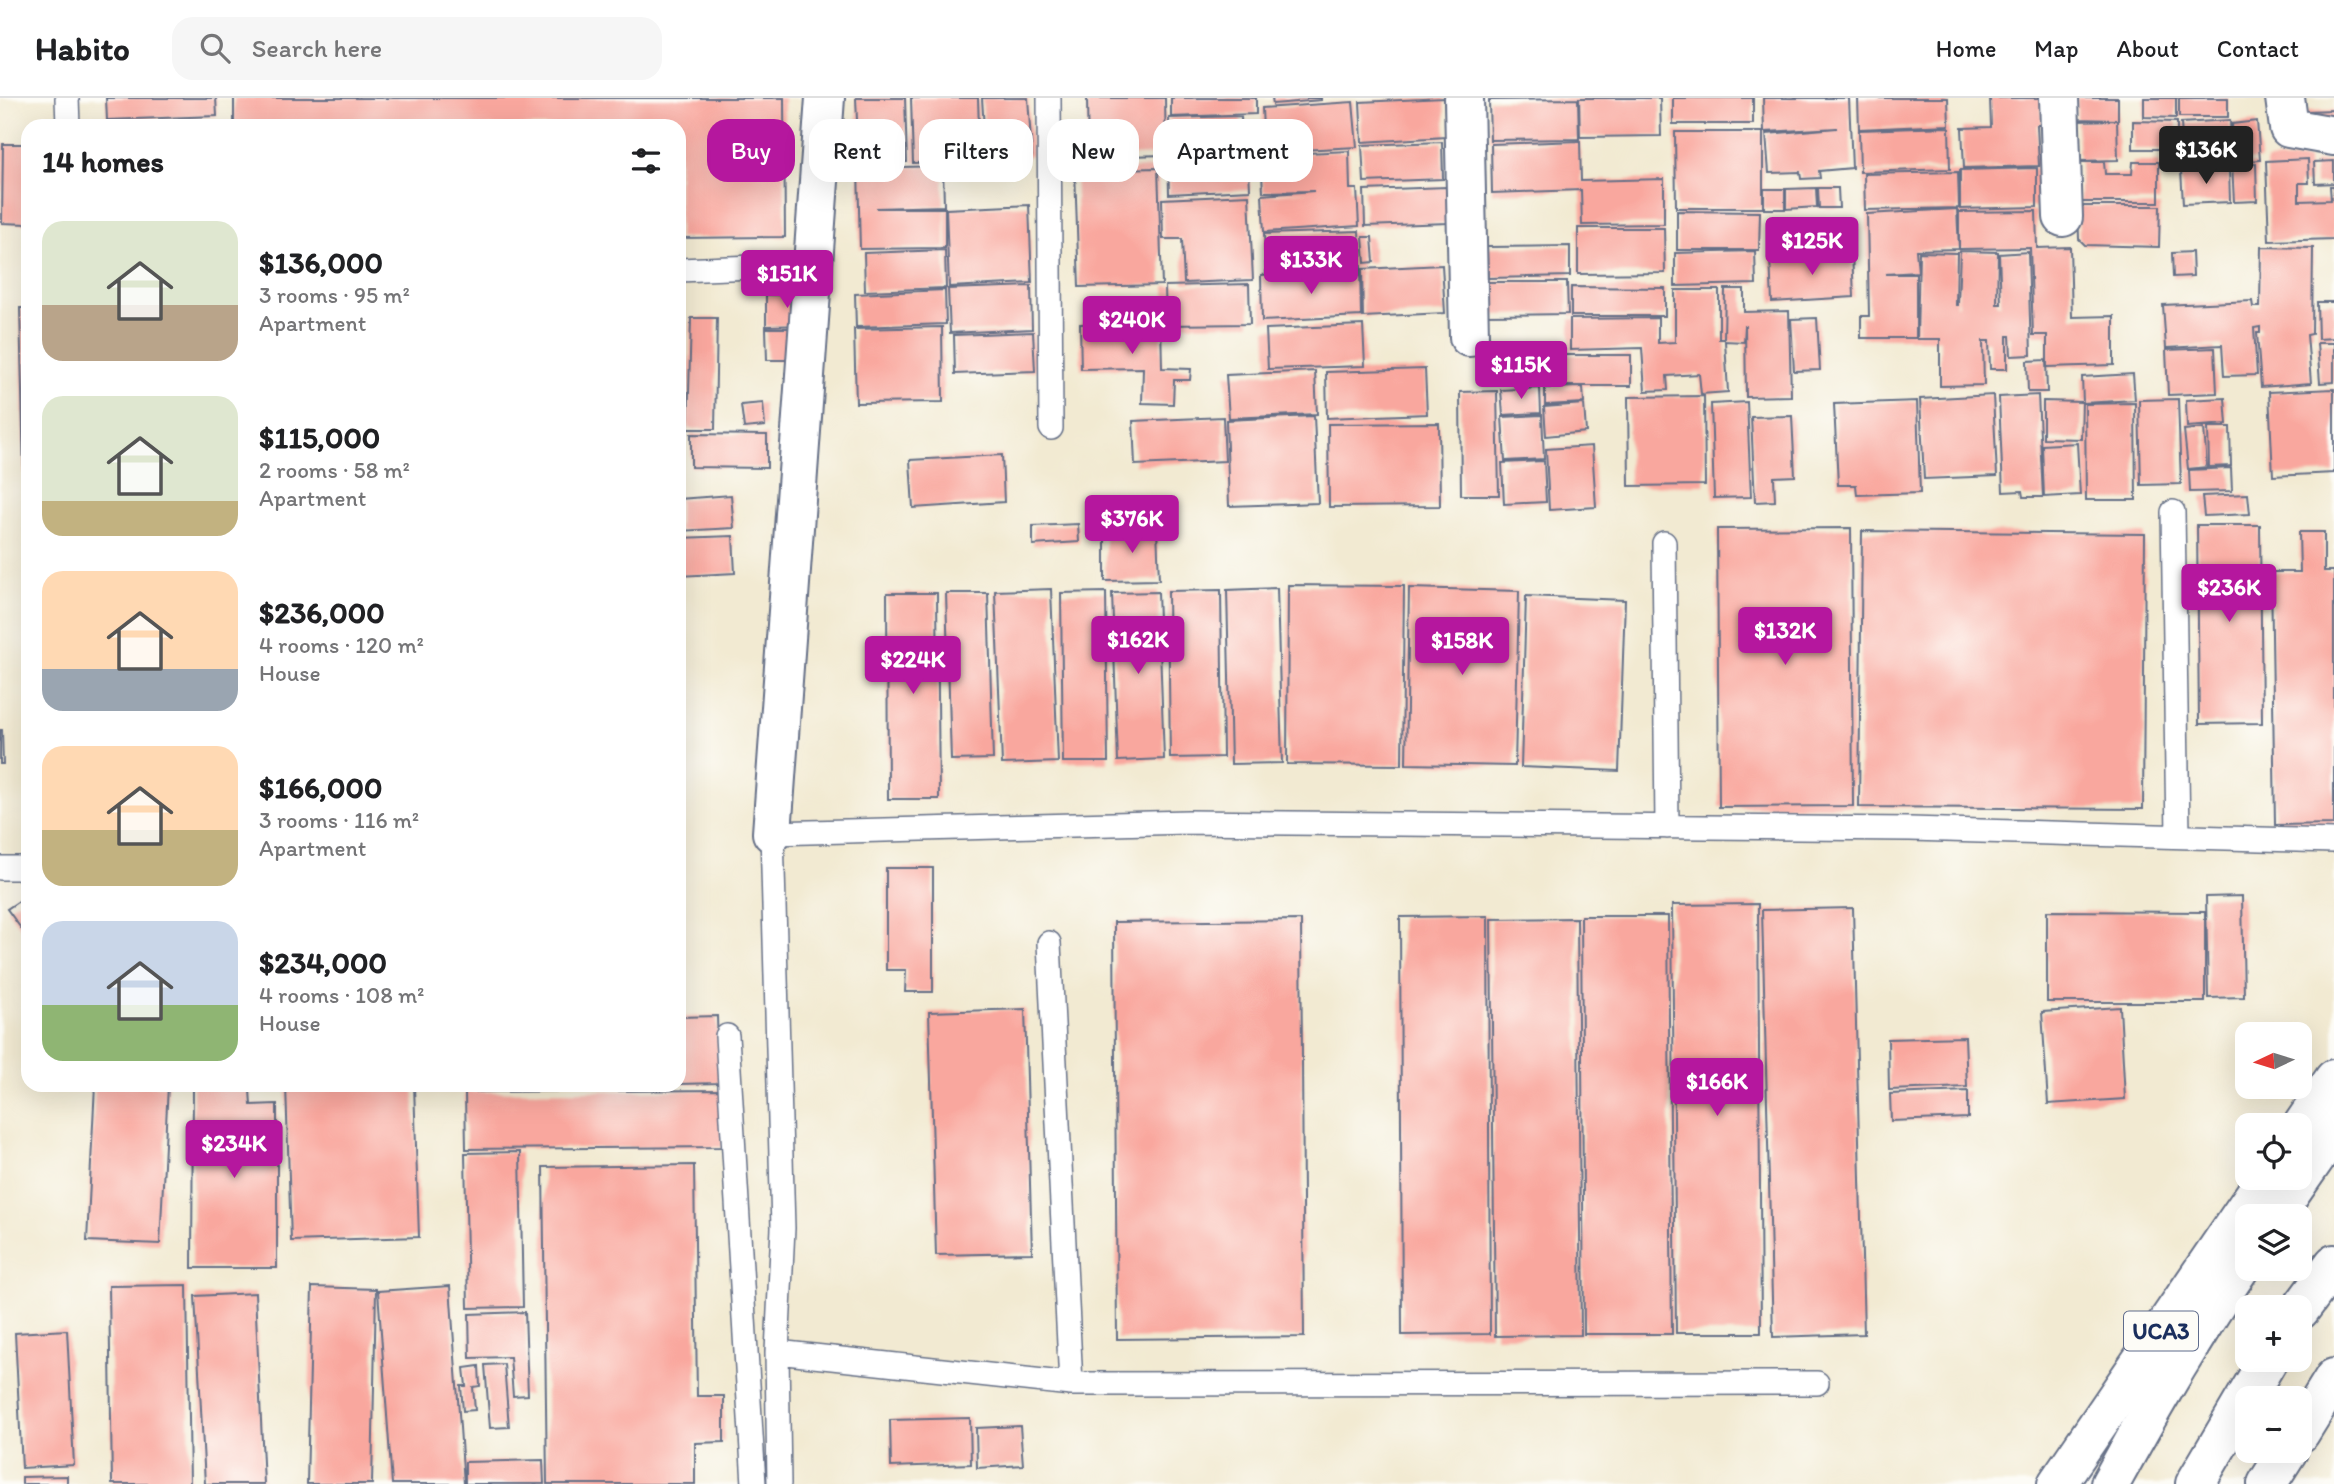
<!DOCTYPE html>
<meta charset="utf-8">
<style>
:root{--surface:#fff;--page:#f6f6f6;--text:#202124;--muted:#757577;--line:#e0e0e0;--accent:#b5179e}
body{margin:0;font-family:Itim,sans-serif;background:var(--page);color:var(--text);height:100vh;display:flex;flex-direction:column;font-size:26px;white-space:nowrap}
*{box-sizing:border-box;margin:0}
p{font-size:23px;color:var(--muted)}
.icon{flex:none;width:38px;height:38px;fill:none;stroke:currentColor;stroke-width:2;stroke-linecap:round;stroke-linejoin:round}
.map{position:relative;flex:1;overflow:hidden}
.side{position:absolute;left:21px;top:21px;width:665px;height:973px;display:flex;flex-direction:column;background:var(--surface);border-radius:21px;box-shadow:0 7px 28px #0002}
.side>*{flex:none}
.top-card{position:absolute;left:707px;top:21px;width:665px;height:63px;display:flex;gap:14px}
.needle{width:46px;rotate:266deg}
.controls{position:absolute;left:2235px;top:924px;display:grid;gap:14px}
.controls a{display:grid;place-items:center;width:77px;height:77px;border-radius:14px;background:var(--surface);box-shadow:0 7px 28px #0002;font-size:35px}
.price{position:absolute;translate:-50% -60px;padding:0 16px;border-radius:7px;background:var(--accent);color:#fff;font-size:23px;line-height:46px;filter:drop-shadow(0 2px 4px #0008)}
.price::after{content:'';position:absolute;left:50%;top:42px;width:21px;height:16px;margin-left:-10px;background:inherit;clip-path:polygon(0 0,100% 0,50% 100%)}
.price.current{background:#222;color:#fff}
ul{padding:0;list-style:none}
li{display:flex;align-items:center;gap:21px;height:175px;padding:0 21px}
li span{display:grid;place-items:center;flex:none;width:196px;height:140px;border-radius:21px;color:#555}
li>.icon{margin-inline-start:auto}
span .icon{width:84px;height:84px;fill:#fffc;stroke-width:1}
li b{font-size:30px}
h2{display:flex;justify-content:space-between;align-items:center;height:84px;padding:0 21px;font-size:30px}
.pill{padding:0 24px;border-radius:21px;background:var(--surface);box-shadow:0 7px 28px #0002;font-size:24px;line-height:63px}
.pill.current{background:var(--accent);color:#fff}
header{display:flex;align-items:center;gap:42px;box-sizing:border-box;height:98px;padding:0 35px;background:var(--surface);border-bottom:2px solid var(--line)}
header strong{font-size:33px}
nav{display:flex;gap:38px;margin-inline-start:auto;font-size:24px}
.search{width:490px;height:63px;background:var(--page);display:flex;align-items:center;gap:18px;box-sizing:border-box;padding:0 24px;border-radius:21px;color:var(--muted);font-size:26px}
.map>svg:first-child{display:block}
.building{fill:#f9a79e}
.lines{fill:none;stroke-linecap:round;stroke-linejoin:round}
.lane-casing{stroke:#667087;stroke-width:26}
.street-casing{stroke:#667087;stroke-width:42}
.secondary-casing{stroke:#667087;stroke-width:42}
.primary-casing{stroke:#667087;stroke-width:42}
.lane{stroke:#fff;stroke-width:23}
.street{stroke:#fff;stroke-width:38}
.secondary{stroke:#fff;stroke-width:38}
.primary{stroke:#fff;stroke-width:38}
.labels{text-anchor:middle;stroke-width:7;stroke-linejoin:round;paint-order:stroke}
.shield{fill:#fdfcf7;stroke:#5f6c8c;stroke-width:2}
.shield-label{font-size:23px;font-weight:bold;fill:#1b2f5e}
</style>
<header>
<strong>Habito</strong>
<div class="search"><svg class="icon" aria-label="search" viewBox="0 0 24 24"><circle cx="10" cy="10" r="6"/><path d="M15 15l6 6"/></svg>Search here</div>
<nav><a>Home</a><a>Map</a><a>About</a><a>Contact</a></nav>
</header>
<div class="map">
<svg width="2334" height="1386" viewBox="0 0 2334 1386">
<rect width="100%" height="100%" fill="#fdfcf7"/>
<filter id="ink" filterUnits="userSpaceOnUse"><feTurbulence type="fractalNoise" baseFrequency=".0143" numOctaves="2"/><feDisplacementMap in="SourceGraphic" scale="14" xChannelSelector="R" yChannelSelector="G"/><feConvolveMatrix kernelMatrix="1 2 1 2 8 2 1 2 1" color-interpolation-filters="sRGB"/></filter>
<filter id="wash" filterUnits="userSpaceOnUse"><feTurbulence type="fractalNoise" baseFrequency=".00686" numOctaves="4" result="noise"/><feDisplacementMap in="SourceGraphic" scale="28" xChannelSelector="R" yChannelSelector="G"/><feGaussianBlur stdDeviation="1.57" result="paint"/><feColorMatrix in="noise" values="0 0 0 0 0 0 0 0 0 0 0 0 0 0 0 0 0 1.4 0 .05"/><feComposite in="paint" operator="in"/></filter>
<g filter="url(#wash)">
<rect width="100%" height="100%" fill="#f2ead2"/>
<g id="blocks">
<path class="building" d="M106,0H216L217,18L107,22Z
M234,0H784L785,139L679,140V28H234Z
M856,0H905L907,64L859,66Z
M911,0H978L980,63L913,65Z
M982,0H1028L1032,58L986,62Z
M1087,0H1165L1166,57L1088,59Z
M1171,0H1256V16L1171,19Z
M1272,0H1321V2L1273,6Z
M1444,0L1446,39L1362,44L1360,4Z
M1579,0H1660L1661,38L1580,39Z
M1673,0H1753V26H1673Z
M1763,0H1849L1852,70L1819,73L1820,80L1801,81L1800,74L1769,75L1766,36L1837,30L1764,34Z
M1858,0H1948L1949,27L1859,31Z
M1990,0H2041L2042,27H2037L2039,68L1964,70L1962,30L1991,29Z
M2077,0H2118V22L2077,21Z
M2144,0H2176V20L2144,19Z
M2179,0H2228V19H2179Z
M1578,1L1579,41L1490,42L1489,2Z
M1353,4L1357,49L1264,54L1262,10Z
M2334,12V27L2307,28V13Z
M1241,18L1242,47L1227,48L1226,40L1187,42V50H1170L1169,20Z
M2117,22L2118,62L2079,63L2077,23Z
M2230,22L2232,67L2184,70L2181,25Z
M2133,23L2177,24V51H2133Z
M2257,23L2260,62L2235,64L2232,26Z
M1949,29L1950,71L1860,74L1859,32Z
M1675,34H1763V110H1676Z
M1580,43L1581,83L1664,81V126L1582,127L1581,92L1492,95L1491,46Z
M1442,44L1443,81L1364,84L1362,47Z
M3,46H28V126L2,125Z
M1248,49L1250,92L1169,96L1168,53L1187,52V65L1212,64V51Z
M1349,53L1350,91H1357L1359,128L1264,134L1262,97L1314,93L1263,94L1261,57Z
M2308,61L2309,85H2299V103L2331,102L2330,88H2334V141L2269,143L2266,63Z
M2334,63V85L2315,86L2314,64Z
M2080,64H2104L2105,76H2132L2133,64H2159V104H2080Z
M2256,66L2257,103L2234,104L2232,67Z
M943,68L944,108L876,110H945V150L860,151L858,70Z
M1158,70L1162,187L1079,189L1075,72Z
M2037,70V109L1960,111V72Z
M2229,70L2230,104L2183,106L2181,72Z
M1958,74L1959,110L1865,112L1864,76Z
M1447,89L1448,125L1365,128L1364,92Z
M1816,90L1817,109L1786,111V91Z
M1818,90H1838L1839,110H1819Z
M1764,91H1785V111H1764Z
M1249,97L1253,182L1184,185L1182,141H1163L1162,101Z
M1029,107L1032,185L949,189L946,111Z
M2078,108H2160L2159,149L2085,147L2079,141Z
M1957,111L1959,151L1916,152L1918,174L1885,176H1916V240H1861V218H1869L1867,116Z
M1677,113L1760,114L1759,152H1677Z
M2036,113L2037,150L2070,149L2072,219L2114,218V267L2047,269V237H2033L2030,150L1959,151V114Z
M1578,130H1664L1665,175L1578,176Z
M1359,133L1361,170L1266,174L1264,136Z
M1363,139H1372L1374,164L1365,165Z
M1570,148V178L1488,180L1487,149Z
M2261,149L2313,150L2312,236L2307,237L2311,285L2261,289L2257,235H2260V229L2254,230L2257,277L2224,278L2222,247L2166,250L2163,207L2252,203L2253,209H2260Z
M945,152L946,190L865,193L864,155Z
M1755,153L1756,186L1675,188V155Z
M1960,153L1998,154L1997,206H2001L1999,156L2028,154L2031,257L2011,258L2010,238H2007V271H1990L1989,243H1983L1984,287L1940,288V241H1917L1919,154L1957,155L1956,207H1958Z
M1852,154L1854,199L1772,204L1770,159Z
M2192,154L2193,178L2173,179L2172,155Z
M1442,167L1445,215L1363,219L1362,171Z
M1360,172L1361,218L1262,223L1261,177Z
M1484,184H1567L1568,216L1485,217Z
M1249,186L1250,226L1166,227L1165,188Z
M1031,188L1032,231L950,235L948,191Z
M1571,189L1665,190V218H1571Z
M1725,191H1744V214L1789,213L1791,298L1746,299L1745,227L1744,244L1725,243L1728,294L1701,296L1699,276L1667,278L1668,292L1645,293L1642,250L1570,252V221L1658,220V245L1675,244V192H1719V241H1724Z
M945,192L946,226L856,229L855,196Z
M766,197H808L809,227L766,228Z
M2317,204H2334V240L2318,241Z
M20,210H28V376H24Z
M691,220H717L715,331H688Z
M1817,220L1820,272L1794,273L1791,221Z
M1161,224L1162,270L1191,271L1190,282H1174L1173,306L1142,305L1143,270L1081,271L1080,226Z
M1363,227L1365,268L1268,271L1266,231Z
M942,229L943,304L856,305L854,231Z
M766,230H808V262H767Z
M1033,234L1035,273L955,276L954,237Z
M2317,245H2334V284L2320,285Z
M2215,250L2217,295L2168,297L2166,252Z
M1555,257H1631V288H1555Z
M2046,262L2047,294H2028L2027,263Z
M1425,271L1427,316L1327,320L1326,274Z
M1315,273L1317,316L1229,320L1226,277Z
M2133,276L2135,302L2083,305L2082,279Z
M1583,289L1584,305L1545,307V290Z
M1540,290L1541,315L1503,317L1501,292Z
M2334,291V375L2273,378L2269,294Z
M1497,293L1499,397H1461L1460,294Z
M1993,297L1997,378L1924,381L1920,301Z
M2038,297L2043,399H2023L2022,393L2003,394L1999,299Z
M1704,298L1705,387L1629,388L1628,299Z
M2225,300L2227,326L2187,329L2186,302Z
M2178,301L2181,386L2141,387L2139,302Z
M1917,303L1920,395L1857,397L1856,387H1838L1834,306Z
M2043,303L2082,304L2081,341L2043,340Z
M1747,304L1751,399L1714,400L1711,306Z
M763,305L765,328L744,330L741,307Z
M2135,305L2136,402H2086L2085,306Z
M1584,306L1586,334L1546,338L1544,309Z
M1542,317L1544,361L1505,363L1502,319Z
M1314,318L1318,405L1229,408L1226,322Z
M1792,318L1795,378L1774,379L1775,403L1755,404L1751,319Z
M1223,319L1225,363L1135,367L1133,323Z
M1439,325L1440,408L1329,409L1328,326Z
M2208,329H2230L2231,368L2209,369Z
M2204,330L2207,369L2188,371L2184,332Z
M691,336L767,337V370L691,369Z
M2077,345L2080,397L2044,399L2042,347Z
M1592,348L1596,409L1549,412L1546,351Z
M1002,357L1004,404L913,410L910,362Z
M1544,363L1546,404L1504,406L1502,365Z
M2231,370L2232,393L2190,394L2189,372Z
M2248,396L2250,416L2204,418L2202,398Z
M731,397L734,430L679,433V401Z
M1078,426L1079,444L1033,447V428Z
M2197,427H2260L2262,625L2199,626Z
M1157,430L1159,482L1105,483V431Z
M1851,430L1853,708L1719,709L1717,431Z
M1862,433L2145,436L2143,711L1859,709Z
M2299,434H2324V473H2334V726L2275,727L2271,474H2300Z
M733,438L735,475L679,478V440Z
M1288,487L1404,488L1402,667L1287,666Z
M1277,490L1282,665L1231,666L1227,492Z
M1409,490L1519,493L1515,668L1406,666Z
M1051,491L1058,664L1002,666L995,493Z
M1221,492L1223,659L1170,660L1168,493Z
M1106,494L1108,664H1063L1061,495Z
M1158,494L1164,661L1118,663L1112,495Z
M887,495H937L939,701H888Z
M946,495H988L993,661L951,662Z
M1526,498L1625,502L1619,673L1521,669Z
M0,632H2L3,666H0Z
M886,770H933V894H905L906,872H886Z
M2242,798L2244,899L2208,900L2206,799Z
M19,803L28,816V840L7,811Z
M1758,806L1761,1235H1676L1672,807Z
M1853,810L1864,1236L1773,1239L1762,812Z
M2047,813L2205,814V904H2047Z
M1488,818L1490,1236L1402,1237L1400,819Z
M1581,818H1668L1672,1236H1584Z
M1577,820L1581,1237L1495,1238L1491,821Z
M1301,822L1304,1239L1117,1241L1114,824Z
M2120,909L2125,1001L2048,1006L2042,914Z
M1025,911L1032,1155L936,1157L929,914Z
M717,918L719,985L679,986V919Z
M1965,939L1967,989L1889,992L1888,941Z
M95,987H168L160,1146L87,1143Z
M193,987H239V992H250L251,1007L277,1006V1170H192Z
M286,987H414L419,1139L291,1143Z
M722,992V1049L466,1051L465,994Z
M1968,993V1020L1891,1023L1890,996Z
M520,1054L523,1209L468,1210L465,1055Z
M694,1067L697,1298H724V1344L695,1345V1386H547L543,1069Z
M187,1187L190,1386H112L109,1188Z
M450,1188L464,1386H392L378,1193Z
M312,1189L376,1191L372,1386H307Z
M255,1195L264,1386H205L195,1198Z
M525,1214L528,1297L513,1298L510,1259L470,1260L469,1216Z
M67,1232L74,1367L22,1370L15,1235Z
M504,1266L509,1329L490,1330L485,1267Z
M479,1268L480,1288L473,1289L475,1312L463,1313L461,1288H466L464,1270Z
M970,1320L971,1366L891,1369L890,1322Z
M1020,1328L1023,1367L977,1370L976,1330Z
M543,1362L544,1386H465V1364Z
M67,1378V1386H22V1379Z"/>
</g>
</g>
<g filter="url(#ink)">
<use href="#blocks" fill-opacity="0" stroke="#667087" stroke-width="2"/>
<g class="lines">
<defs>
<path id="lane" d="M67,0L68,28
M1049,0L1051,330
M679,172L778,168
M2173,414L2178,738
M1664,445L1667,729
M0,770H28
M1049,845L1071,1286
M727,938L754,1386
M777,1254L1071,1286L1817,1285
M779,1386L777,1254L783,1130L772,735L1188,724L1910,731L2334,743"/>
<path id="street" d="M1464,0L1469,239
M2059,0L2063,119
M2285,0L2289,30L2334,38
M772,735L825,0"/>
<path id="secondary" d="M2275,1118L2334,1033
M2300,1335L2334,1280
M2110,1386C2152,1308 2197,1233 2247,1159
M2267,1386L2288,1353"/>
<path id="primary" d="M2300,1031L2334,981
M2300,1212L2334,1166
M2057,1386L2266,1080
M2195,1386L2268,1262"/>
</defs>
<use href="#lane" class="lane-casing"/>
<use href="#street" class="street-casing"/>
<use href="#secondary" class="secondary-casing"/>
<use href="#primary" class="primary-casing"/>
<use href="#lane" class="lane"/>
<use href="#street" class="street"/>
<use href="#secondary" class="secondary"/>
<use href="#primary" class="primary"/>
</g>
</g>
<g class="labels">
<rect class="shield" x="2124" y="1213.5" width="74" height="39" rx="5"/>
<g class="shield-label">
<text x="2161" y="1241">UCA3</text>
</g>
</g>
</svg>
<div class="controls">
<a><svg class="needle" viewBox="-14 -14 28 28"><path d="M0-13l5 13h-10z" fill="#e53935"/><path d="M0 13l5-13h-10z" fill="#757577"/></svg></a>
<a><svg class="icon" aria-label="locate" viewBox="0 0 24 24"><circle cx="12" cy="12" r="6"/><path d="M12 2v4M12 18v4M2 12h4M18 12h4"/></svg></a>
<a><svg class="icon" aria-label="layers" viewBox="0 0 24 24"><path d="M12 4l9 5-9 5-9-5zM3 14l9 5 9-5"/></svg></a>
<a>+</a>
<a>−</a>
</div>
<b class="price current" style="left:2206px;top:88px">$136K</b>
<b class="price" style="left:1812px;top:179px">$125K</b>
<b class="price" style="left:1311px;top:198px">$133K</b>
<b class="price" style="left:787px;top:212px">$151K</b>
<b class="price" style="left:1132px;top:258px">$240K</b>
<b class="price" style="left:1521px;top:303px">$115K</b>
<b class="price" style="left:1132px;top:457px">$376K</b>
<b class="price" style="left:2229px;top:526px">$236K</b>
<b class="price" style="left:1785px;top:569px">$132K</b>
<b class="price" style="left:1138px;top:578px">$162K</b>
<b class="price" style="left:1462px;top:579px">$158K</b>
<b class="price" style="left:913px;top:598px">$224K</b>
<b class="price" style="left:1717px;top:1020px">$166K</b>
<b class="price" style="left:234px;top:1082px">$234K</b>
<div class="top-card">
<a class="pill current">Buy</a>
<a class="pill">Rent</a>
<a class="pill">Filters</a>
<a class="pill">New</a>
<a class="pill">Apartment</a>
</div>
<section class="side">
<h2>14 homes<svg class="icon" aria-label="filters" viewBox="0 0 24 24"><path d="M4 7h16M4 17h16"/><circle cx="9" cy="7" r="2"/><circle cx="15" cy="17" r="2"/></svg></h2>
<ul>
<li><span style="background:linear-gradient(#dfe7d0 60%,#b9a48a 0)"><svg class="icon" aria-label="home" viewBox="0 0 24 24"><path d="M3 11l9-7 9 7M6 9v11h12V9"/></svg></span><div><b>$136,000</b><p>3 rooms · 95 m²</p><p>Apartment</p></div></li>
<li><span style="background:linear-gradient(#dfe7d0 75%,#c2b280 0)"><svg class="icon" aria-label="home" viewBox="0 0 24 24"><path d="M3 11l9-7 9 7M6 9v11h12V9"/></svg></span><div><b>$115,000</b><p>2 rooms · 58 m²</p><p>Apartment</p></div></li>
<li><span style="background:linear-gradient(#ffd9b3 70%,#9aa5b1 0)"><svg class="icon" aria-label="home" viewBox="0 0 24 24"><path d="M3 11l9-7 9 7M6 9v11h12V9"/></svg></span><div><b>$236,000</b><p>4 rooms · 120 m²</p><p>House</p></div></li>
<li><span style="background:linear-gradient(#ffd9b3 60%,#c2b280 0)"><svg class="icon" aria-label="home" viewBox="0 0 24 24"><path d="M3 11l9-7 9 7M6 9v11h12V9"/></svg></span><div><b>$166,000</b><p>3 rooms · 116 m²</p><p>Apartment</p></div></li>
<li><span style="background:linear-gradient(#c9d6e8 60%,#8fb573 0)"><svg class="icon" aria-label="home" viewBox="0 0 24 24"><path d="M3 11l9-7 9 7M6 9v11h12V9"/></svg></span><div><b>$234,000</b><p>4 rooms · 108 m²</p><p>House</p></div></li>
</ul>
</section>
</div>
